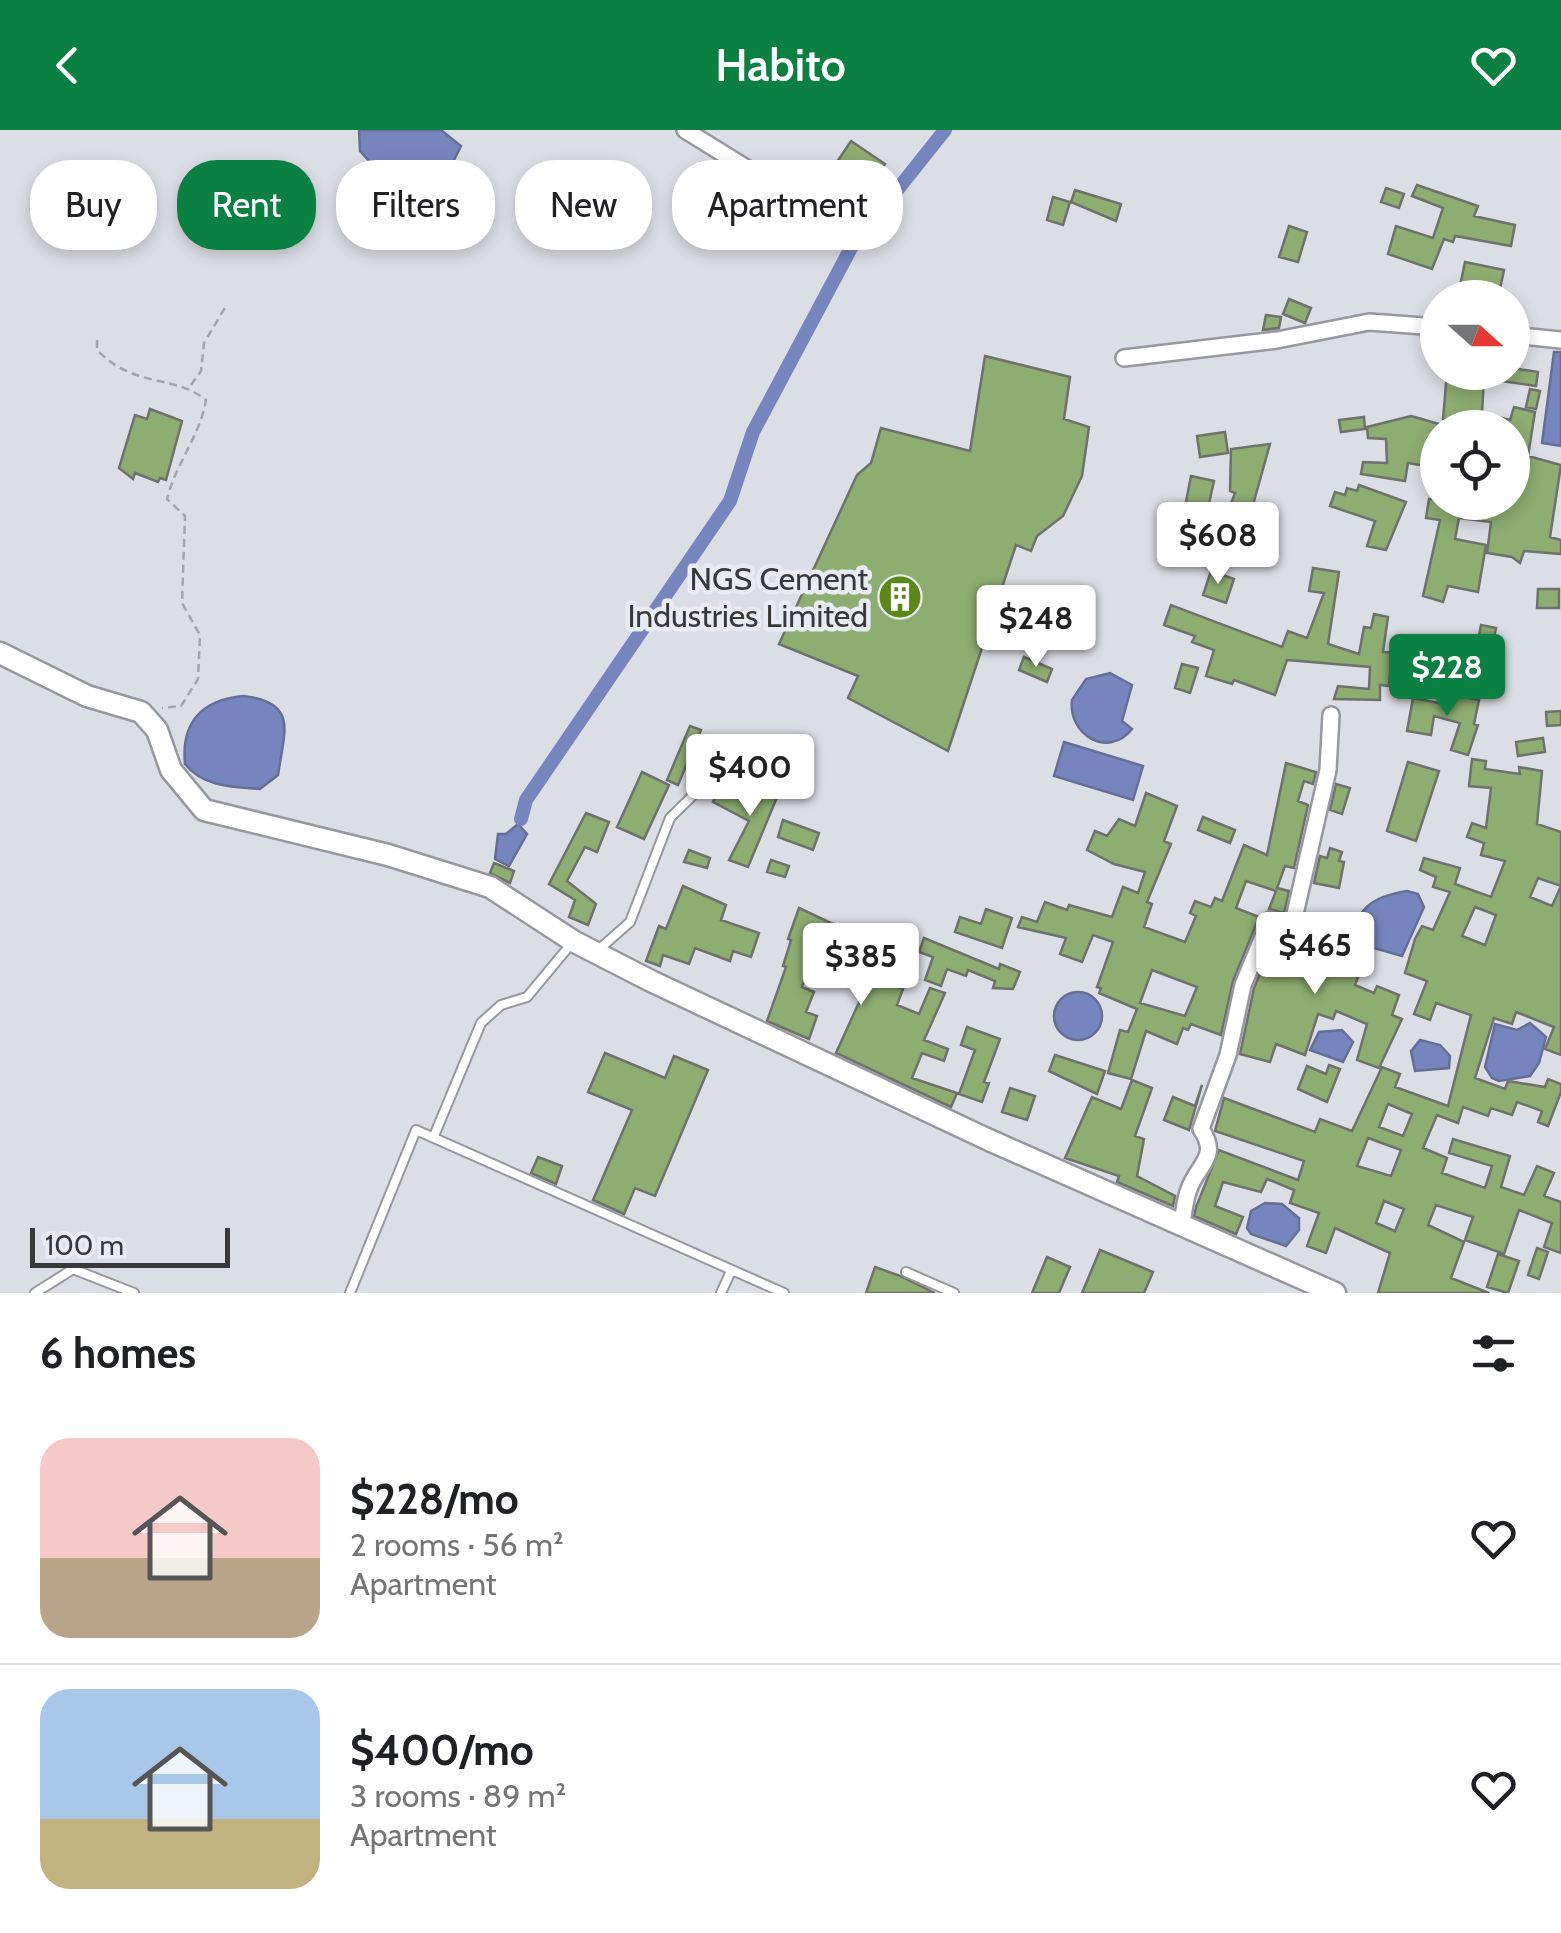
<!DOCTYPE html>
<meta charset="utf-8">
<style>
:root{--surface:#fff;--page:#f6f6f6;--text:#202124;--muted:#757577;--line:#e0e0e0;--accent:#0b8043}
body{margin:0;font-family:Cabin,sans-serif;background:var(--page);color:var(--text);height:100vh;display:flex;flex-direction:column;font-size:38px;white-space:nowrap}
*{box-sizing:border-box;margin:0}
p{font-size:32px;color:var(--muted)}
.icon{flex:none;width:55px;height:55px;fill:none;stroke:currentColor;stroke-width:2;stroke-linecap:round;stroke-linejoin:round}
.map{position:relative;height:1163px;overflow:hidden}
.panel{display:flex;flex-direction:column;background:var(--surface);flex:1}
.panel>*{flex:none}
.banner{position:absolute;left:30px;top:30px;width:1000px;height:90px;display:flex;gap:20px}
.needle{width:65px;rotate:111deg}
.fabs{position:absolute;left:1420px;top:150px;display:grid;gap:20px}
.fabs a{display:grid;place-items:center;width:110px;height:110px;border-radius:50%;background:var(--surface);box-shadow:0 5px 15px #0003;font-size:50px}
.scale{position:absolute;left:30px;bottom:25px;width:200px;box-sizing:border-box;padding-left:10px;border:5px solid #38383b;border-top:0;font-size:28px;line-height:35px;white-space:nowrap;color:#38383b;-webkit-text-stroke:8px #e9ebf2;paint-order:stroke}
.price{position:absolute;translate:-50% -85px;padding:0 22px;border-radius:10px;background:#fff;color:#222;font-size:32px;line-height:65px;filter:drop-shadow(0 2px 5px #0008)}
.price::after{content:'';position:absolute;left:50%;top:60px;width:30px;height:22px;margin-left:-15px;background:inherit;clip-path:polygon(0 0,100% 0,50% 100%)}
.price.selected{background:var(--accent);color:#fff}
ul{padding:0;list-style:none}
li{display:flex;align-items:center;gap:30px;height:250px;padding:0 40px}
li+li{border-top:2px solid var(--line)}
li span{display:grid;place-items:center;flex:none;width:280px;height:200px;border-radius:30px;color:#555}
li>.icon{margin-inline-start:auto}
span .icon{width:120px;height:120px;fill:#fffc;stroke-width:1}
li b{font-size:42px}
h2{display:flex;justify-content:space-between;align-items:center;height:120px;padding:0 40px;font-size:42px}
.tag{padding:0 35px;border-radius:40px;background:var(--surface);box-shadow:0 5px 15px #0003;font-size:35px;line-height:90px}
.tag.selected{background:var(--accent);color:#fff}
header{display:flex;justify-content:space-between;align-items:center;height:130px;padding:0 40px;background:var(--accent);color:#fff;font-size:45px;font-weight:600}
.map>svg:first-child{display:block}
.water{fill:#7785bf;stroke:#646e97;stroke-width:2.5}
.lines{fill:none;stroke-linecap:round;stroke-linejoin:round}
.canal{stroke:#7785bf;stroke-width:14}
.building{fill:#8ead71;stroke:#6e716c;stroke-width:2.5;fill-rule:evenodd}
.service-casing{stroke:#97989f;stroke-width:12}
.minor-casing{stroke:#97989f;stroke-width:20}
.tertiary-casing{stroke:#97989f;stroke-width:25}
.path{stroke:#a4a5ab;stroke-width:2.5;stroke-dasharray:8 5;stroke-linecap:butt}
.service{stroke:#fff;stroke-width:8}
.minor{stroke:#fff;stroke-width:15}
.tertiary{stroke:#fff;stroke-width:20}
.labels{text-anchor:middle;stroke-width:9;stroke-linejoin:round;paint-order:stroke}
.poi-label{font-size:32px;fill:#38383b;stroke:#e9ebf2;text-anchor:end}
</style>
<header><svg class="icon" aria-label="back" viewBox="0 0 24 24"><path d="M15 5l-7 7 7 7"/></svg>Habito<svg class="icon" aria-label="heart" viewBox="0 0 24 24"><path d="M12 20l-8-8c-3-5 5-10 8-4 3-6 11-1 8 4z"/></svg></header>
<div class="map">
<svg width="1561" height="1163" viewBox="0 0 1561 1163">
<rect width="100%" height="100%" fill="#dcdee5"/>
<path class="water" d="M359,0H441L461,16L438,62L371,33L360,21Z
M1554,222H1561V316L1542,313Z
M1110,543L1132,555L1122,591L1132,599C1108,629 1068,605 1072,570L1086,549Z
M243,566C299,572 284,602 278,645L260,659C234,657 203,657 185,634C181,592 202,570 243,566Z
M1064,612L1143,636L1133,670L1054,646Z
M518,694L527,704L509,736L495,729L498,704H506Z
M1407,761L1418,764L1424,777L1402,826L1363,815C1346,780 1376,766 1407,761Z
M1054 886a24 24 0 1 1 48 0a24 24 0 1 1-48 0Z
M1530,893L1546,907L1539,933L1530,946L1499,951L1492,948L1485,937L1495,894L1517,900Z
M1342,900L1353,912L1343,932L1310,920L1319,902Z
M1420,910L1440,915L1450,926L1449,938L1415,941L1411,921Z
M1265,1073L1282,1074L1299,1088V1100L1286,1116L1251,1104L1247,1098L1251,1081Z"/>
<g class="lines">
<path class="canal" d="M521,689L526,670L730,371L753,302L851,118L945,0"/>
</g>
<path class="building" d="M851,11L885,34L863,67L829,44Z
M696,37L744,71L734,87L685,52Z
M1417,55L1478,76L1474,86L1515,95L1511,116L1455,106L1453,112L1444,109L1432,139L1388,124L1396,96L1433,108L1443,78L1412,66Z
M1386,58L1404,64L1399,78L1381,72Z
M1075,60L1121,74L1116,91L1071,72Z
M1053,67L1070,72L1063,95L1047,90Z
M1289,96L1307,102L1298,132L1279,127Z
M1465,132L1504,140L1499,164L1460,156Z
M1289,169L1311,178L1305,193L1283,184Z
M1266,185L1281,187L1279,198L1263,200Z
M985,226L1070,247L1064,289L1089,297L1082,346L1063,386L1037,406L1031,421L1016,415L948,621L848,568L858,546L779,514L857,345L871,333L881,298L970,321Z
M1512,238L1538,242L1536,256L1487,249V242H1512Z
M1447,242L1484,248L1482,283L1510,290L1514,277L1535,282L1528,326L1561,335L1550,407L1561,410V424L1524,421L1520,433L1512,427L1487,423L1491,392L1459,388L1455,409L1486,415L1478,462L1448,456L1443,472L1423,466L1440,390L1426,388L1429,369L1512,372V298L1443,289Z
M1530,259L1540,261L1536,279L1526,277Z
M150,279L182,291L166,350L160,348L158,352L135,343L133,349L119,338L135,285L147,289Z
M1411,286L1439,294L1438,338L1408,333L1405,351L1361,344L1363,332L1387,333L1386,309L1368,308L1367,297Z
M1364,287L1365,299L1341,302L1339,290Z
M1225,302L1228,323L1200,327L1197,306Z
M1270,314L1251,382L1247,381L1239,400L1223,394L1235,363L1230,361L1231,319Z
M1191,346L1214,351L1206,387L1184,382Z
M1359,355L1406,372L1386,420L1367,416L1375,391L1330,376L1335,362L1345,365L1347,358L1357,361Z
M1313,438L1339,442L1328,514L1359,524L1364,497L1371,498L1374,484L1388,487L1383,522L1408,523L1407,544L1390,543L1389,556L1380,555V570L1334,569L1338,556L1369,559L1370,537L1287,530L1275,565L1234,550L1232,554L1206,546L1214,520L1192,512L1195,506L1164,495L1171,475L1282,517L1288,501L1307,508L1324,463L1309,461Z
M1211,441L1234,449L1226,473L1203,465Z
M1538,459H1559V478H1537Z
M1481,495L1496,498L1492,519L1477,516Z
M1024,527L1052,539L1047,552L1019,540Z
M1182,534L1198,538L1190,563L1175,558Z
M1447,564L1479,570L1474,594L1478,595L1468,625L1451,620L1460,593L1434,586L1431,605L1407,601L1413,568L1444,574Z
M1561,581V595L1547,596L1546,582Z
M690,596L701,600L678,655L667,650Z
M1543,608L1545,622L1518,626L1516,612Z
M1472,629L1486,631L1485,639L1520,644L1519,637L1542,641L1537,694L1561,702V756L1538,748L1530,767L1552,776L1561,756V925L1545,919L1554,897L1516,882L1512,894L1494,888L1475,948L1505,959L1508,951L1545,957L1548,949L1561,954V962L1548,996L1538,992L1542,981L1517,972L1512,985L1491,978L1488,986L1463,977L1458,993L1437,985L1423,1018L1447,1028L1442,1043L1485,1058L1492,1036L1449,1023L1453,1009L1510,1026L1501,1057L1524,1065L1537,1036L1554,1043L1544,1066L1561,1072V1123L1544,1117L1552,1093L1519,1080L1504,1124L1465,1110L1473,1087L1436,1075L1428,1095L1464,1112L1451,1148L1489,1163H1378L1390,1123L1335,1098L1326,1123L1307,1116L1319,1083L1290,1073L1294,1060L1267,1049L1261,1062L1223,1052L1215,1076L1243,1087L1236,1104L1194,1086L1196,1077L1219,1020L1298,1050L1304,1031L1215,1001L1224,968L1315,1002L1320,989L1352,1001L1382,937L1400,944L1395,957L1448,976L1471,885L1436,873L1430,890L1414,884L1427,851L1405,843L1415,809L1422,796L1433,800L1450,762L1433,757L1436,747L1420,740L1424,728L1460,738L1455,754L1491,767L1505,731L1481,725L1484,713L1467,707L1472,693L1486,698L1491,658L1469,656ZM1475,777L1496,785L1485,815L1462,806ZM1388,974L1412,984L1403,1006L1379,997ZM1368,1008L1401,1020L1391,1046L1357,1036ZM1384,1071L1404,1079L1395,1101L1376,1093Z
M1408,632L1439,641L1416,711L1387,701Z
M1286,633L1316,642L1313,654L1304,651L1298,671L1308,675L1294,738L1285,736L1277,758L1289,761L1284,783L1269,779L1276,761L1246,751L1236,778L1259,787L1233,851L1221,905L1191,894L1188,900L1183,898L1177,914L1146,901L1131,949L1108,943L1120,900L1128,902L1137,879L1099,863L1101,858L1097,857L1113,812L1093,805L1082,832L1060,824L1066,808L1018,797L1022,787L1037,792L1045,772L1067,780L1069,775L1112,787L1123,757L1138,763L1145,742L1114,734L1087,720L1095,701L1107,706L1119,689L1135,696L1146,663L1177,676L1164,711L1171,714L1147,772L1152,774L1144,797L1185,812L1196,786L1190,783L1195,771L1211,777L1215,768L1222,771L1244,715L1267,725ZM1152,840L1197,857L1185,886L1140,873Z
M642,642L669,655L644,709L617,697Z
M755,654L780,660L748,737L729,730L749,691L713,672L718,661L748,672Z
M1336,654L1350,658L1342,684L1330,680Z
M586,683L609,692L597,722L585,717L567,751L596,774L588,795L569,787L575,770L549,754Z
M1203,687L1235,700L1230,713L1198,700Z
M783,690L819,703L813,720L778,707Z
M1330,718L1342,722L1339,731L1344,732L1339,758L1314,753L1320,726L1327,728Z
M689,720L710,728L707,738L684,732Z
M771,730L789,736L785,747L767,742Z
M494,733L514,741L510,753L490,743Z
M683,756L726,775L721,790L759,803L751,827L733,821L730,831L695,818L689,834L663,825L660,836L646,831L659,796L666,799Z
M799,778L848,801L845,809L861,818L901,833L892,855L903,859L897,875L919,884L930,858L945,863L924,910L948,919L944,931L922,923L912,948L957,963L951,977L836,923L871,846L841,834L845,822L816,814L802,857L814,862L806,882L817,886L809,909L767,891L786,837L783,836L791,810L788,809Z
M986,779L1012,788L1002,818L955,802L960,787L981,794Z
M1306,788L1351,807L1343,827L1363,834L1355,855L1374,863L1377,856L1399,865L1392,885L1402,889L1379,938L1357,930L1367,894L1336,881L1333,889L1318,884L1305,925L1276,914L1270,932L1240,924L1254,858L1276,804L1296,808Z
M924,808L999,839L1000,834L1020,842L1013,859L993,858L995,851L968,840L966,846L947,839L941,856L925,850L933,827L919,822Z
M967,897L1000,909L984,952L989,953L982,972L959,964L975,920L961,915Z
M605,923L665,948L674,926L708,940L655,1066L635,1058L624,1084L593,1070L632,980L588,962Z
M1055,925L1105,941L1097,964L1049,941Z
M1329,935L1340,939L1327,972L1298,959L1307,936L1326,944Z
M1132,950L1152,958L1135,1006L1144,1009L1137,1046L1175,1066L1173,1076L1117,1052L1119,1046L1065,1028L1092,967L1121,979Z
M1202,955L1189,1000L1164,990L1173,967L1195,976Z
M1010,958L1035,966L1027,990L1002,982Z
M538,1027L562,1036L556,1054L531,1043Z
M1537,1118L1548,1122L1539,1149L1528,1145Z
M1100,1120L1153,1142L1144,1163H1082Z
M1498,1124L1519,1131L1508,1163L1487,1157Z
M1047,1127L1070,1137L1059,1163H1032Z
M875,1137L900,1146L935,1163H866Z"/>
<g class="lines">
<defs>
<path id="service" d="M596,822L630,792L670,688L744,615L785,626
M434,1006L481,893L501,875L527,867L571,814
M906,1142L954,1163
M35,1163L73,1139L134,1163
M350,1163L416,1000L784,1163
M721,1163L731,1141"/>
<path id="minor" d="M685,0L790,65
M1512,205L1561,210
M1124,228L1277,210L1369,192L1438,197
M1182,1092C1184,1082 1185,1069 1189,1059C1198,1034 1220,1027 1201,999L1228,925L1243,855L1270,790L1292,797L1328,640L1331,585"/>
<path id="tertiary" d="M0,523L87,566L141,582L157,600L171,640L204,680L388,725L490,757L573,811L651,851L989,1010L1335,1163"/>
</defs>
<use href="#service" class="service-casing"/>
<use href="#minor" class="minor-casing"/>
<use href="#tertiary" class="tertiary-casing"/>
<path class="path" d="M97,210V220C135,259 174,244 206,270C200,306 176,333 167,369L185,386L182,473L200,505L198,549L181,576L162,578
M191,255L201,241L204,213L226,176"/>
<use href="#service" class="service"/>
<use href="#minor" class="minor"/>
<use href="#tertiary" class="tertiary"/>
</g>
<defs>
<symbol id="building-disc" viewBox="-11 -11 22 22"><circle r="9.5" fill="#5a8717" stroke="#e9ebf2"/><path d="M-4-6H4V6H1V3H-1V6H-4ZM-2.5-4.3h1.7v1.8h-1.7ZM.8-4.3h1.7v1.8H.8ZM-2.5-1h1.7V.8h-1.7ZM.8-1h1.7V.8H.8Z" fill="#fff"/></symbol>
</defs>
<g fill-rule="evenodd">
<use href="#building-disc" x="875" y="442" width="50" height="50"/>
</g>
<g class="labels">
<g class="poi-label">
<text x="868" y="460">NGS Cement<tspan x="868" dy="37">Industries Limited</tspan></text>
</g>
</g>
</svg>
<div class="fabs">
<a><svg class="needle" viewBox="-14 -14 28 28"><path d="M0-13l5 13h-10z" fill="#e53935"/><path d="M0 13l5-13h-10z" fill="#757577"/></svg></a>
<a><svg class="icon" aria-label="locate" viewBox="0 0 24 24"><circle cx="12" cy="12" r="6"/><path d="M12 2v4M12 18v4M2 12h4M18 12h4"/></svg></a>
</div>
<div class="scale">100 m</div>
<b class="price" style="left:1218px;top:457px">$608</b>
<b class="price" style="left:1036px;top:540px">$248</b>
<b class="price selected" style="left:1447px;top:589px">$228</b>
<b class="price" style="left:750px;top:689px">$400</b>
<b class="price" style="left:1315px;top:867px">$465</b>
<b class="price" style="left:861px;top:878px">$385</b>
<div class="banner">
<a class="tag">Buy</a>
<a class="tag selected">Rent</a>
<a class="tag">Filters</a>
<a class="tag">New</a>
<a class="tag">Apartment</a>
</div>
</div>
<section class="panel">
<h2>6 homes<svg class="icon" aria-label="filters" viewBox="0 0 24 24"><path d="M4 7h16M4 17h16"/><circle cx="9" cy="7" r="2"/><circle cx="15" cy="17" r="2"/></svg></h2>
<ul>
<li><span style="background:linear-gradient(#f6c9c9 60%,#b9a48a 0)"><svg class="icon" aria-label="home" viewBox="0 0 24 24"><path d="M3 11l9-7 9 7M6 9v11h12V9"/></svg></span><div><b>$228/mo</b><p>2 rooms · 56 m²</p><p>Apartment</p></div><svg class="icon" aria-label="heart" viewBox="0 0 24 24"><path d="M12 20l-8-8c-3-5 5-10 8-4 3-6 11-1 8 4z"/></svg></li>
<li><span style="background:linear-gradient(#a9c7e8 65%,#c2b280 0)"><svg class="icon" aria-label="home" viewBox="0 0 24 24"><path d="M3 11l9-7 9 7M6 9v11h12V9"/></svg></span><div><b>$400/mo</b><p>3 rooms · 89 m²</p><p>Apartment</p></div><svg class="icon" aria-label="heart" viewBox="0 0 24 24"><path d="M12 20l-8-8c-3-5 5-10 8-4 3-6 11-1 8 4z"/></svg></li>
</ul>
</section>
